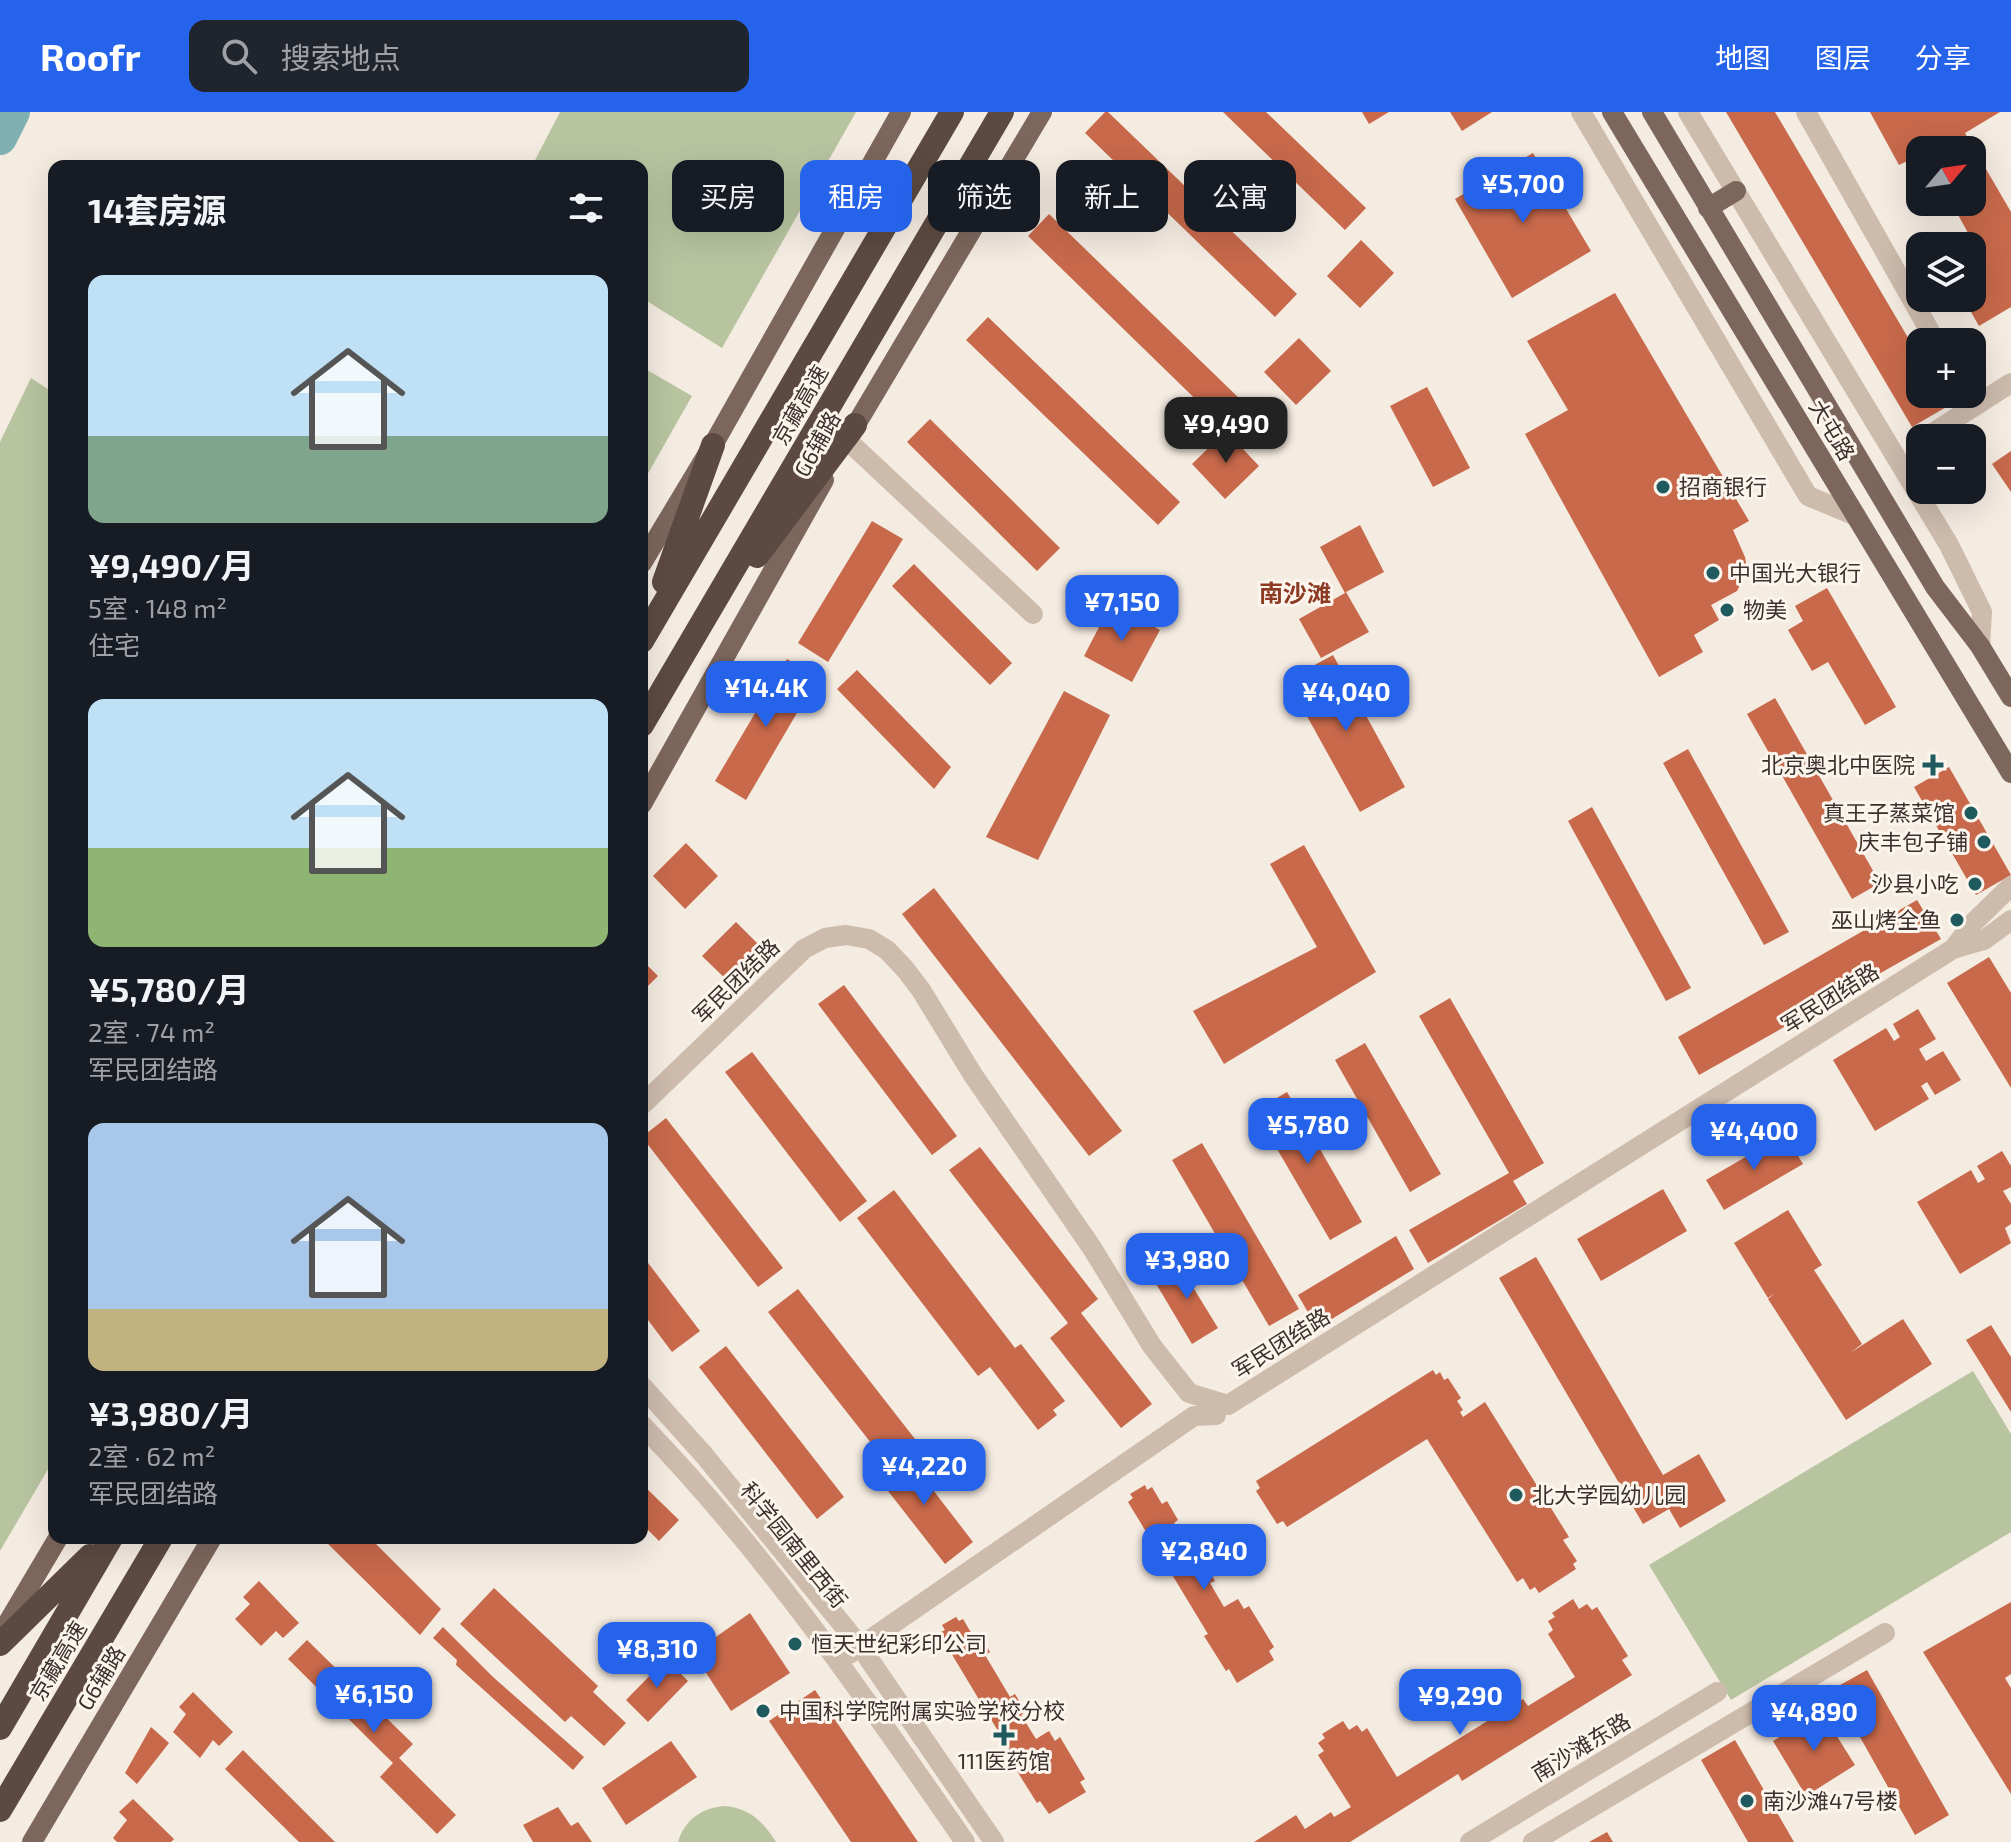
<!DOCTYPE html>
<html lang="zh">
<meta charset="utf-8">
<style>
:root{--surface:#171b24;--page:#20242c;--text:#f1f3f6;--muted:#9ea1a6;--accent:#2563eb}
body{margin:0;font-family:"Exo 2","Noto Sans SC",sans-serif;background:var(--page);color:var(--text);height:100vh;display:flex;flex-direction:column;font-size:30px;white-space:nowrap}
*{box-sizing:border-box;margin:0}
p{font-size:26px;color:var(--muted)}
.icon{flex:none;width:44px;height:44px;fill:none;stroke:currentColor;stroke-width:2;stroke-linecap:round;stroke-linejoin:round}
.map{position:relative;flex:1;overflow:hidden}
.panel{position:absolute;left:48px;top:48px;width:600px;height:1384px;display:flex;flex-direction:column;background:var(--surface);border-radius:16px;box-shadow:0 8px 32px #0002}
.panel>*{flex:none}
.guide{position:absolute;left:672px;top:48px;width:760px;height:72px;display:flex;gap:16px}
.needle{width:52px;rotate:61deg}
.fabs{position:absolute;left:1906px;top:24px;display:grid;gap:16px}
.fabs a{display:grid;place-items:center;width:80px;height:80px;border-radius:16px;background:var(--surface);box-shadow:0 8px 32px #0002;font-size:40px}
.price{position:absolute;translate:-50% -68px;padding:0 18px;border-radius:16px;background:var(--accent);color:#fff;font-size:26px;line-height:52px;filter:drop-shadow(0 2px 4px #0008)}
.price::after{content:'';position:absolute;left:50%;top:48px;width:24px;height:18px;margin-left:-12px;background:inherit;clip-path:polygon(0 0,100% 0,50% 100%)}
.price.selected{background:#222;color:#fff}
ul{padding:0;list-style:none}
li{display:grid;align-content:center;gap:16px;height:424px;padding:0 40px}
li span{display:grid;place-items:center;height:248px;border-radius:16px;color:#555}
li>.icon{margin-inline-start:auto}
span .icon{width:144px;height:144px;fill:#fffc;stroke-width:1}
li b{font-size:34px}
h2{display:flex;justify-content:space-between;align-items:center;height:96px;padding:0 40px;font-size:34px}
.tag{padding:0 28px;border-radius:16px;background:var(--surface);box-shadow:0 8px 32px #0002;font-size:28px;line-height:72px}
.tag.selected{background:var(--accent);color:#fff}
header{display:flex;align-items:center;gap:48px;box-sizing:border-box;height:112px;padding:0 40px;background:var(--accent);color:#fff}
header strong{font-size:38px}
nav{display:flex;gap:44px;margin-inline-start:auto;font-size:28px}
.search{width:560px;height:72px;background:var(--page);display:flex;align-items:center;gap:20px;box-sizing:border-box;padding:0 28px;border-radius:16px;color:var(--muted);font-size:30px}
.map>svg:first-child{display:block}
.green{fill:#b8c4a0}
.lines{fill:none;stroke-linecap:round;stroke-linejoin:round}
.river{stroke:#7fb0b2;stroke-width:34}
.building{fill:#c8694b}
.minor{stroke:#cdbbac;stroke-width:20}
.major{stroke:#7d675c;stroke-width:20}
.highway{stroke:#5c4a42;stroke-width:24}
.poi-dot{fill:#1f5a5e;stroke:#fbf5ee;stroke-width:3}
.labels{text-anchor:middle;stroke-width:6;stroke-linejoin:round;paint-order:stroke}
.street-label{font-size:22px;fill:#3b302b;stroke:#fbf5ee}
.poi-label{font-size:22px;fill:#3b302b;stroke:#fbf5ee;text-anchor:start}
.neighbourhood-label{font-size:24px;font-weight:bold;fill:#8c3b22;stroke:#fbf5ee}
</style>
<header>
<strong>Roofr</strong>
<div class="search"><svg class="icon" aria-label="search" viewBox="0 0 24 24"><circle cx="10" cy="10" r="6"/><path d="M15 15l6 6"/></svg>搜索地点</div>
<nav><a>地图</a><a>图层</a><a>分享</a></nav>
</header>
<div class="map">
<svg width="2011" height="1730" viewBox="0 0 2011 1730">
<rect width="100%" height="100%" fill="#f4ebe1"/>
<path class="green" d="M560,0H856L722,236L642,186V54H532Z
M642,255L692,284L642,372Z
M31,266L54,281V1347L0,1439V330Z
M1973,1259L2011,1322V1420L1731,1588L1649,1453Z
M726,1694C751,1697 763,1710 776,1730H678C685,1707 703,1695 726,1694Z"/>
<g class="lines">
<path class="river" d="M0,26L13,0"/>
</g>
<path class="building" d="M1105,0H1108L1297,182L1275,205L1085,21Z
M1223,0H1266L1366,96L1345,118Z
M1362,0H1389L1369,12Z
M1450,0H1492L1462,19Z
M1726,0H1775L1920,246V282H1942L1948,294L1912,315Z
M1870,0H2000L1965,21L2011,100V195L1979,214L1963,186H1972V157L1984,150L1951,90H1972V38H1920V43L1899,53Z
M1533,41L1591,139L1512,186L1455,87Z
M1049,102L1242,289L1220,311L1028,124Z
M1361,128L1394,161L1360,196L1327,164Z
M1615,181L1749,409L1733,418L1745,445L1747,456L1743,467L1737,479L1711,493L1719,508L1694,523L1703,540L1659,565L1525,322L1568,298L1527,229Z
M988,205L1180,390L1158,413L966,228Z
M1299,226L1331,259L1296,293L1264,260Z
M1427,275L1470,356L1433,375L1390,294Z
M930,307L1060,436L1037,459L907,330Z
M1226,319L1259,354L1225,387L1192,352Z
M2011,339V380L1992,352Z
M872,409L903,427L828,550L798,531Z
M1360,413L1384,460L1346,480L1369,520L1321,546L1299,507L1345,481L1320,435Z
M914,452L1012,551L990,573L892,474Z
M1827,476L1896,595L1865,613L1828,550L1812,559L1788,518L1803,509L1795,494Z
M1111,492L1160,518L1132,570L1084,544Z
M1333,543L1405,675L1360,700L1287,568Z
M787,547L818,565L746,688L715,669Z
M857,558L951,655L934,677L837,577Z
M1064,579L1110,603L1038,748L986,725Z
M1775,586L1880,771L1852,787L1747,602Z
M1688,637L1789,820L1764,833L1663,651Z
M1949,655L2011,763L1976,783L1914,675Z
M1592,695L1691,876L1666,889L1568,709Z
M686,731L718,764L685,797L653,764Z
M1304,733L1376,860L1224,952L1193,899L1317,835L1270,752Z
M934,776L1122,1019L1089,1044L902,802Z
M1917,788L1941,827L1699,963L1678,925Z
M736,810L768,842L735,876L702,844Z
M1989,845L2011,881V976L1947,871Z
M642,848L658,864L642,880Z
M844,873L957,1024L932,1043L818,892Z
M1450,886L1544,1051L1513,1069L1527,1092L1428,1151L1409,1118L1509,1061L1419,904Z
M1918,897L1936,927L1919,937L1926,949L1943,939L1961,968L1935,983L1927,970L1921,974L1929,987L1875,1019L1833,948L1886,916L1894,929L1900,925L1893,912Z
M1365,931L1441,1062L1410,1080L1335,948Z
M752,940L867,1089L840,1110L725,960Z
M1287,980L1362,1110L1330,1128L1255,999Z
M666,1006L783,1156L758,1175L642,1025Z
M1785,1022L1803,1052L1724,1098L1706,1068Z
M1202,1031L1299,1197L1269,1214L1172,1048Z
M980,1035L1098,1187L1081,1201L1152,1292L1121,1316L1050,1226L1068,1211L949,1058Z
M2002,1039L2011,1054V1075L2003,1079L2011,1092V1112L2005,1116L2011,1131L1960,1162L1917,1090L1971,1058L1978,1071L1985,1067L1977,1054Z
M1663,1077L1687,1119L1601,1169L1577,1127Z
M894,1078L1015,1236L1021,1232L1065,1289L1053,1298L1057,1303L1038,1318L990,1255L978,1264L857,1106Z
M1788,1098L1822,1153L1814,1158L1862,1232L1850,1241L1903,1207L1932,1252L1846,1308L1768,1187L1775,1181L1768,1186L1734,1131Z
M1396,1124L1414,1157L1317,1216L1298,1183Z
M642,1143L700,1219L672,1240L642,1200Z
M1536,1145L1663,1363L1699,1342L1726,1389L1680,1416L1669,1397L1643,1412L1499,1166Z
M1192,1147L1203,1165L1191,1172L1218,1216L1192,1232L1155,1170Z
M798,1177L915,1327L886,1350L768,1200Z
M1991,1213L2011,1245V1300L1966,1228Z
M726,1234L844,1385L817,1407L699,1255Z
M1433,1258L1436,1263L1440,1260L1444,1268L1448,1266L1461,1286L1457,1289L1463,1298L1460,1300L1463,1305L1485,1290L1569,1425L1563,1428L1577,1449L1573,1452L1576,1457L1539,1481L1535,1475L1530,1478L1523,1466L1517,1470L1427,1327L1287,1415L1283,1409L1277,1412L1256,1379L1260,1376L1256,1369Z
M903,1339L973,1430L945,1452L874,1361Z
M642,1372L679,1408L659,1429L642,1412Z
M1145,1373L1147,1378L1152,1375L1162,1392L1167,1389L1178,1408L1174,1411L1199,1453L1204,1450L1215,1469L1210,1471L1224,1495L1238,1487L1244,1497L1249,1494L1274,1535L1269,1539L1274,1548L1237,1571L1229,1557L1226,1559L1204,1524L1208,1522L1128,1390L1133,1386L1130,1382Z
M322,1426H370L441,1497L420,1523Z
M259,1469L299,1511L283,1526L276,1519L261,1534L235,1507L250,1492L243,1485Z
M494,1476L598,1574L593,1580L626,1611L604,1634L571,1604L565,1610L460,1512Z
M1573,1487L1579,1497L1587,1492L1592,1498L1597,1495L1628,1544L1622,1548L1632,1563L1462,1669L1458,1662L1350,1730H1254L1296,1703L1305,1717L1331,1700L1334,1705L1351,1695L1318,1643L1324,1639L1318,1631L1325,1626L1322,1622L1343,1609L1349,1618L1357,1613L1362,1620L1367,1616L1397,1665L1523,1587L1528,1594L1575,1565L1548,1522L1553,1518L1548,1509L1555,1505L1552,1501Z
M2011,1490V1562L2005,1566L2011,1576V1682L1923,1540Z
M750,1501L790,1561L731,1599L693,1541Z
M956,1505L959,1509L963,1507L973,1524L979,1521L990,1540L985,1543L1010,1585L1015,1582L1026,1600L1021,1603L1036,1627L1049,1619L1055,1629L1060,1625L1085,1667L1080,1670L1086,1680L1049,1702L1040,1689L1037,1691L1015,1656L1019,1654L939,1521L945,1518L942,1513Z
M443,1515L493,1565L584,1645L573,1658L456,1553L457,1548L433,1526Z
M307,1528L413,1632L399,1646L456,1703L437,1722L380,1665L393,1651L288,1547Z
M666,1547L688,1569L648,1610L626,1588Z
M1867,1558L1949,1703L1915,1723L1833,1577Z
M815,1578L918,1730H851L769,1609Z
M193,1580L233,1620L219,1634L213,1628L200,1646L173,1620L186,1602L179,1595Z
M1821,1599L1855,1653L1806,1684L1773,1629Z
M151,1615L169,1631L137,1672L125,1661Z
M1735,1628L1794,1730H1748L1701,1648Z
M671,1629L697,1665L626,1713L602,1676Z
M243,1638L335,1730H299L225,1657Z
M133,1687L174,1727L171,1730H117L113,1726L127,1708L119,1700Z
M558,1695L571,1714L578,1710L592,1730H533L523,1713Z
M1607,1720L1613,1730H1589Z"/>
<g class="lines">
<path class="minor" d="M1581,0L1808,384L1856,404
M1688,0L1949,433L1982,500L1980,534
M1806,0L1936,230
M1925,326L2011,271
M847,328L1033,502
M1953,837L1973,811L2011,774
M642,993L804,837L825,826L846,823L869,827L887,838L905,857L921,878L973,963L1092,1136L1152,1234L1189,1281L1228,1293L1953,837L1984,828L2011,808
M642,1274L704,1343L860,1534L994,1730
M642,1313C765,1440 865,1585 965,1730
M849,1542L1194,1304L1216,1303
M1470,1730L1717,1580
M1533,1730L1885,1521"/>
<path class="major" d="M1612,0L2011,661
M1652,0L1935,475L1980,534L2011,585
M1708,96L1736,79
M848,326L1042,0
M642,451L713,333L901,0
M642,692L824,368
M0,1524L58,1426
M32,1730L212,1426"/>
<path class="highway" d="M757,444L855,313
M664,470L713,333
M642,529L952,0
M642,613L1002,0
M0,1532L90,1444
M0,1616L111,1426
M0,1698L161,1426"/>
</g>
<g class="poi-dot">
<circle cx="1663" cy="375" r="8"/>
<circle cx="1713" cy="461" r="8"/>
<circle cx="1727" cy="498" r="8"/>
<path d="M1929 641h8v8h8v8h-8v8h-8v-8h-8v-8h8z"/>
<circle cx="1971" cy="701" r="8"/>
<circle cx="1984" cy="730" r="8"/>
<circle cx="1975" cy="772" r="8"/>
<circle cx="1957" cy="808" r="8"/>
<circle cx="1516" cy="1383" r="8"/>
<circle cx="795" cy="1532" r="8"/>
<circle cx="763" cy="1599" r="8"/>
<path d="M1000 1611h8v8h8v8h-8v8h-8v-8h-8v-8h8z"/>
<circle cx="1747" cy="1689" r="8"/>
</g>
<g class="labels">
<g class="street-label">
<text transform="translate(800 293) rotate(-60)" y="8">京藏高速</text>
<text transform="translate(1832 318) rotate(59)" y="8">大屯路</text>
<text transform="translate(817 332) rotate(-61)" y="8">G6辅路</text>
<text transform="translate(736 869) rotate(-44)" y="8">军民团结路</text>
<text transform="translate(1830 886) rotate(-32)" y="8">军民团结路</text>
<text transform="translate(1281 1231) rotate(-32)" y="8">军民团结路</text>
<text transform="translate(794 1433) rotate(51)" y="8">科学园南里西街</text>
<text transform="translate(58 1549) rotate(-59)" y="8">京藏高速</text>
<text transform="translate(101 1566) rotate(-59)" y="8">G6辅路</text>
<text transform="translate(1581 1635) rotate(-31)" y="8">南沙滩东路</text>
</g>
<g class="poi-label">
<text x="1679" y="383">招商银行</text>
<text x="1729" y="469">中国光大银行</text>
<text x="1743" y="506">物美</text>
<text x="1915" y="661" text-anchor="end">北京奥北中医院</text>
<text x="1955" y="709" text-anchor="end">真王子蒸菜馆</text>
<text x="1968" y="738" text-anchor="end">庆丰包子铺</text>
<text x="1959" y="780" text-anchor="end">沙县小吃</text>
<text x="1941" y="816" text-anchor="end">巫山烤全鱼</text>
<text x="1532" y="1391">北大学园幼儿园</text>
<text x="811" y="1540">恒天世纪彩印公司</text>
<text x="779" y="1607">中国科学院附属实验学校分校</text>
<text x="1004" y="1657" text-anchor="middle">111医药馆</text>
<text x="1763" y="1697">南沙滩47号楼</text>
</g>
<g class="neighbourhood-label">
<text x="1295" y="490">南沙滩</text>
</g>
</g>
</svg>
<div class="fabs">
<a><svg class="needle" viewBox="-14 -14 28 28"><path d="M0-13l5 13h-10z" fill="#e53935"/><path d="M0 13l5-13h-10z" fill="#9ea1a6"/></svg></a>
<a><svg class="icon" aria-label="layers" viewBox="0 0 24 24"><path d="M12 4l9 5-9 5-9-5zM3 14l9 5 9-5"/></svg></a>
<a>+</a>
<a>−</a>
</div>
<b class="price" style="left:1523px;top:113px">¥5,700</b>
<b class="price selected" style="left:1226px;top:353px">¥9,490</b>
<b class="price" style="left:1122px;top:531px">¥7,150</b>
<b class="price" style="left:766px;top:617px">¥14.4K</b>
<b class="price" style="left:1346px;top:621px">¥4,040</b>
<b class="price" style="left:1308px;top:1054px">¥5,780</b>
<b class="price" style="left:1754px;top:1060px">¥4,400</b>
<b class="price" style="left:1187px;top:1189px">¥3,980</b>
<b class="price" style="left:924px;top:1395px">¥4,220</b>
<b class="price" style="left:1204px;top:1480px">¥2,840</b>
<b class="price" style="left:657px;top:1578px">¥8,310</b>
<b class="price" style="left:374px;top:1623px">¥6,150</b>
<b class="price" style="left:1460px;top:1625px">¥9,290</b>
<b class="price" style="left:1814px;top:1641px">¥4,890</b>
<div class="guide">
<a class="tag">买房</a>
<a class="tag selected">租房</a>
<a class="tag">筛选</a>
<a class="tag">新上</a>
<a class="tag">公寓</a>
</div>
<section class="panel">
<h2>14套房源<svg class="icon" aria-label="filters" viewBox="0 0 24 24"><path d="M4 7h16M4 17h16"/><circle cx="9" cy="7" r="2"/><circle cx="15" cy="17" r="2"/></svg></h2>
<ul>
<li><span style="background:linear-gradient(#bfe0f5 65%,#7fa58c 0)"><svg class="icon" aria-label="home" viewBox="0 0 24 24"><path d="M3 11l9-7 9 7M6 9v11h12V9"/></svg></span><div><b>¥9,490/月</b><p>5室 · 148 m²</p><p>住宅</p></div></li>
<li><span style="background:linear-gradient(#bfe0f5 60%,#8fb573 0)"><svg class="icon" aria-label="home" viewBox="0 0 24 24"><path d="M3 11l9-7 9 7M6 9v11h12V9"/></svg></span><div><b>¥5,780/月</b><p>2室 · 74 m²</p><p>军民团结路</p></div></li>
<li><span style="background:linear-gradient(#a9c7e8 75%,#c2b280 0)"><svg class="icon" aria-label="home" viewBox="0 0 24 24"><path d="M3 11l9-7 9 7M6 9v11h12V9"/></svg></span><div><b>¥3,980/月</b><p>2室 · 62 m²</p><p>军民团结路</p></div></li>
</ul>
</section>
</div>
